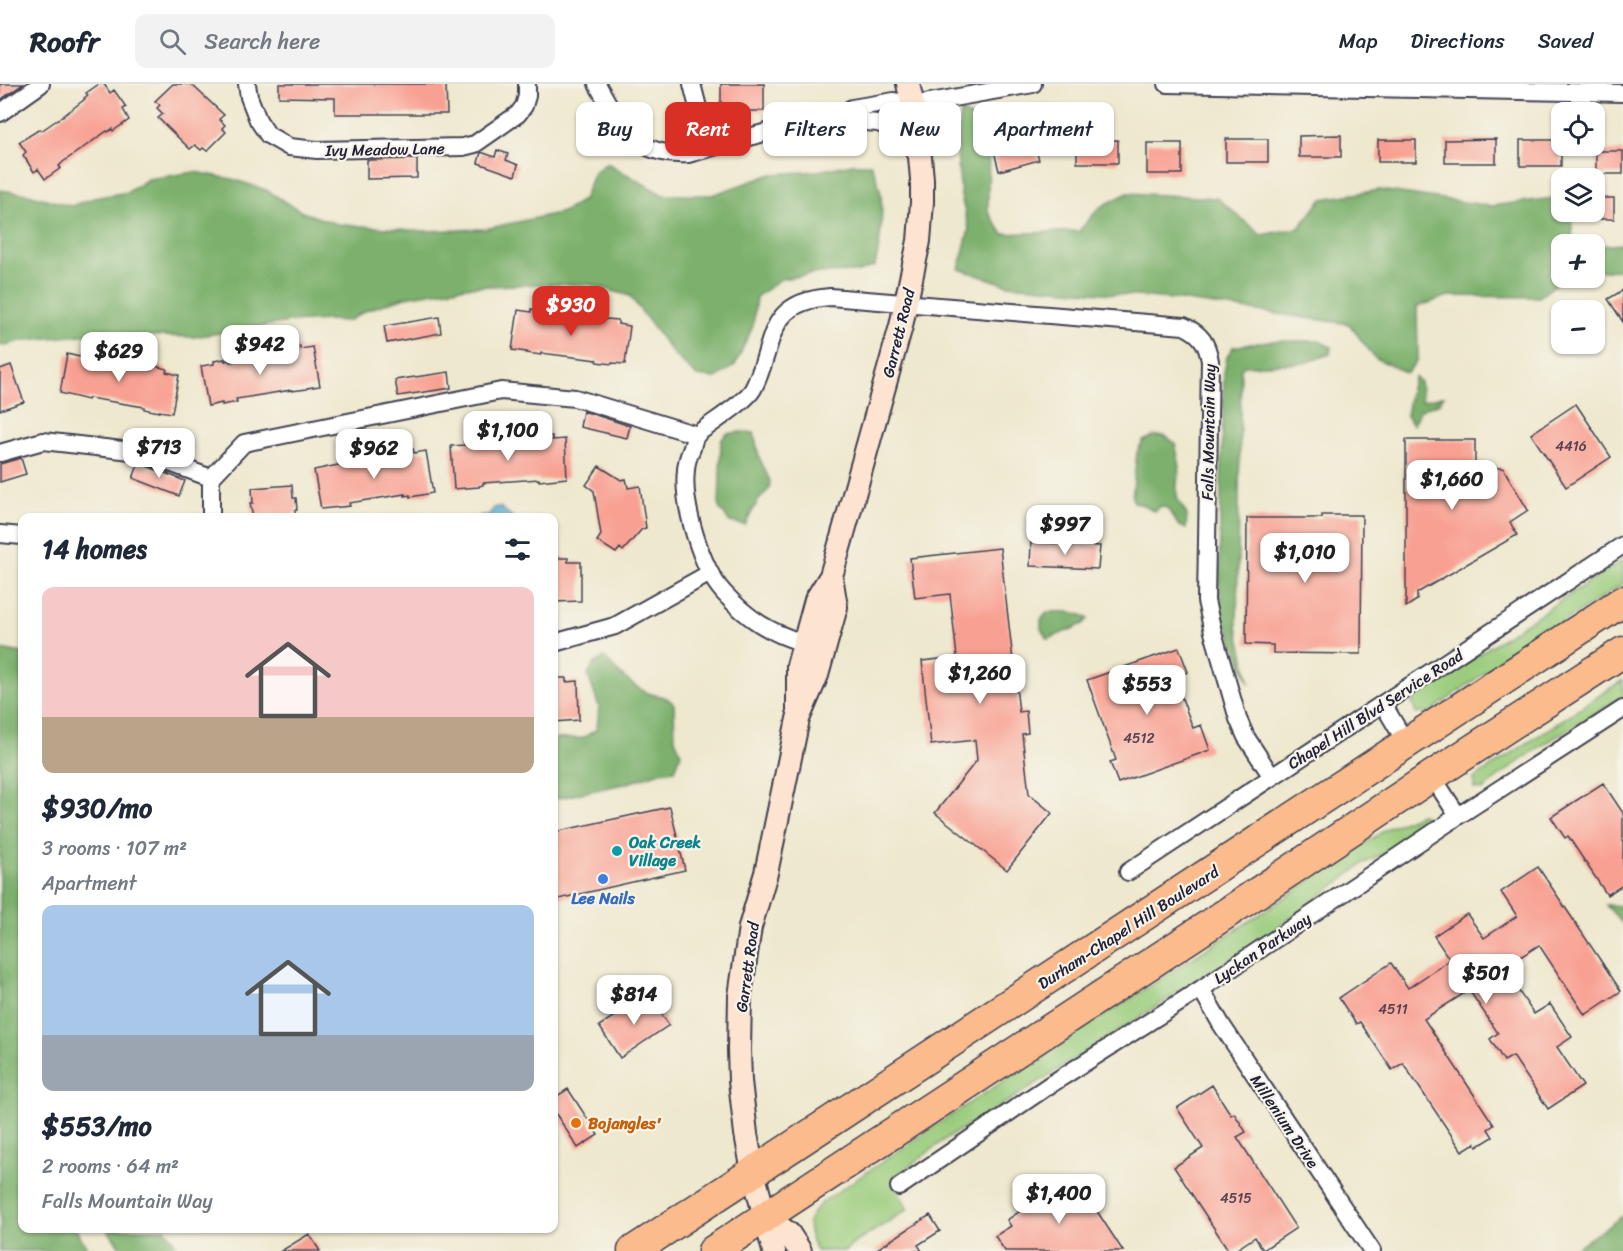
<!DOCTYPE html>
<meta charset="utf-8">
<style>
:root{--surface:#fff;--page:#f2f2f3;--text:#1f2937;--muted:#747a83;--line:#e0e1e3;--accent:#d93025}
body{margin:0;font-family:Sriracha,sans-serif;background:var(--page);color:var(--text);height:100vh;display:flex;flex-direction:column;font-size:22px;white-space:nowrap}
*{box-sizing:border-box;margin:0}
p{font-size:20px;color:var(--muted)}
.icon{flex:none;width:33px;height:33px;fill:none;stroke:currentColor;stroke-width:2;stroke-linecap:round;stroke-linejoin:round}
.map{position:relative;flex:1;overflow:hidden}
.details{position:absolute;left:18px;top:429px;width:540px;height:720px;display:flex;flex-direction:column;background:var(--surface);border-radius:12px;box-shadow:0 2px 4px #0004}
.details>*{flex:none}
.top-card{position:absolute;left:576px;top:18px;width:570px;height:54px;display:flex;gap:12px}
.controls{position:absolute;left:1551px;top:18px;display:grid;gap:12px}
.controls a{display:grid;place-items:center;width:54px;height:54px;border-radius:12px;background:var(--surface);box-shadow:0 2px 4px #0004;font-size:30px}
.price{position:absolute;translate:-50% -51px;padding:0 14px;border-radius:12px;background:#fff;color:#222;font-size:20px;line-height:39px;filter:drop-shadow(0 2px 3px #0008)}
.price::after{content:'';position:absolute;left:50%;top:36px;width:18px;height:14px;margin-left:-9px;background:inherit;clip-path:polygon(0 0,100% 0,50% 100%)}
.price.on{background:var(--accent);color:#fff}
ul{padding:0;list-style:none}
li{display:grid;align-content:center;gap:12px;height:318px;padding:0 24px}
li span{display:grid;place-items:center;height:186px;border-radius:12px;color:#555}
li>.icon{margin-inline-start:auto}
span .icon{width:108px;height:108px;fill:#fffc;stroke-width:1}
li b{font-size:26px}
h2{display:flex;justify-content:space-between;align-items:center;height:72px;padding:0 24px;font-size:26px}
.chip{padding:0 21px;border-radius:12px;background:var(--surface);box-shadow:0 2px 4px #0004;font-size:21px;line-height:54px}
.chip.on{background:var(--accent);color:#fff}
header{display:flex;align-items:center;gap:36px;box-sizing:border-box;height:84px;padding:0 30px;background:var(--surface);border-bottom:2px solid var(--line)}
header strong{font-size:28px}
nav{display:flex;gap:33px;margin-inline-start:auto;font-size:21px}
.search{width:420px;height:54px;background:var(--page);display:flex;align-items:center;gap:15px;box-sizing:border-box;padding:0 21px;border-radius:12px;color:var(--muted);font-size:22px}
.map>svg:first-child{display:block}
.green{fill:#9acc7c;stroke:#5e775c;stroke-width:1.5}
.forest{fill:#7bb06c;stroke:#4e6954;stroke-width:1.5}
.water{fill:#50a9cd;stroke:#396684;stroke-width:1.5}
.building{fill:#f8a193}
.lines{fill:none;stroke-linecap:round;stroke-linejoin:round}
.street-casing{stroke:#414051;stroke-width:20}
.secondary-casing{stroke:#414051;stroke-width:26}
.highway-casing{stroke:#414051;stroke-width:33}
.street{stroke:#fff;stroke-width:16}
.secondary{stroke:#fde4d1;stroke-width:22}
.highway{stroke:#fbbb8d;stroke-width:30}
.culture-dot{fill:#0f9aa8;stroke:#f7f3e8;stroke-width:2}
.shop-dot{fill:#3f7fe0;stroke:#f7f3e8;stroke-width:2}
.food-dot{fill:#e8710a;stroke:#f7f3e8;stroke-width:2}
.labels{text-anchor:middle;stroke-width:4.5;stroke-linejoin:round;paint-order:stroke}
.number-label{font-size:14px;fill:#584251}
.street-label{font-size:16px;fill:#22223b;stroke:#f7f3e8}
.culture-label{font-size:16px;font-weight:bold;fill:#0d838f;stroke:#f7f3e8;text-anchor:start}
.shop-label{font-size:16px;font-weight:bold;fill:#366cbe;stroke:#f7f3e8}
.food-label{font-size:16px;font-weight:bold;fill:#c56008;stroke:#f7f3e8;text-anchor:start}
</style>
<header>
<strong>Roofr</strong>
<div class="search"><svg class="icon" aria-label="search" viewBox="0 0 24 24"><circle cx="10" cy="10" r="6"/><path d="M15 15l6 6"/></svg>Search here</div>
<nav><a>Map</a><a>Directions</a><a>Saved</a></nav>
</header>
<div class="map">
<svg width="1623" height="1167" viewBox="0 0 1623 1167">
<rect width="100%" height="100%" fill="#f7f3e8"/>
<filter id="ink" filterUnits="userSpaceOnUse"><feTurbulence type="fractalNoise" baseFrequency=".0167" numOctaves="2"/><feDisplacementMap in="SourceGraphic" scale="12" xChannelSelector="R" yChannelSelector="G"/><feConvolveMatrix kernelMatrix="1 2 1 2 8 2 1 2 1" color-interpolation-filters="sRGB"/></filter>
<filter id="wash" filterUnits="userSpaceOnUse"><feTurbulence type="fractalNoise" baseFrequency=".008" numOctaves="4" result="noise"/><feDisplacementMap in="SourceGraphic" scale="24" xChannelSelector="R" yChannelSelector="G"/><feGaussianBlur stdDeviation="1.35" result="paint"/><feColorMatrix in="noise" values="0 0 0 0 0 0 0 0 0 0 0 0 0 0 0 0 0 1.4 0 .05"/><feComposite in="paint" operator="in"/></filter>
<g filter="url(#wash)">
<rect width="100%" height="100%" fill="#eee8ce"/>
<path class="green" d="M1623,476V500L1487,587L1430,628L1416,630L1412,618L1420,608Z
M1623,596V613C1586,635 1547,656 1513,682C1503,690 1492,696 1484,706L1474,705V695L1488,685Z
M1421,730L1424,732L1423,743L1400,762L1364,779L1308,822L1245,866L993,1027L948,1053L898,1091L894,1099L908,1125L853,1160L845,1167H816C805,1142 804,1135 824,1117L965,1022L1271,823L1388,744Z"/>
<path class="forest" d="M961,27L989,43L988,128L1003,150L1079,147L1100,123L1128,109L1217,114L1261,151L1299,144L1322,115L1380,106L1492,122L1561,113L1562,128H1571L1573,160H1562V194H1564L1539,213L1448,212L1417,223L1418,275L1407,289L1375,274L1349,240L1172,215L1008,201L959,185L969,145L961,112L957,70Z
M607,79L663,111H712L772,90L818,87L852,80H871C875,90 880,101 881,111C883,134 880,160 875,182L859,188L820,189L781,195L756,213L753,242L735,281L716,294L697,292L674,271L630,212L589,200H543L466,203L405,213L367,226L348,237L328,236L289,238L194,253L94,250L26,256L0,262V106L28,110L71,122L94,114L128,108L148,95L195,88L232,95L266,106L302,128L337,140L423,147L485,145L563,128L583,116L594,88Z
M1623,160V186L1595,187V162Z
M1268,257H1319L1331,263L1330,270L1305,279L1245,282L1241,285L1237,543L1250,600L1231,552L1221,532L1219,501L1220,445L1224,289L1227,273L1233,263Z
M1415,293L1420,298L1422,317L1444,312L1439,319L1420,326L1413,341L1406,331C1409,318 1409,304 1415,293Z
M740,348L754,349L759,373L770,397L769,405L758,417L745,441L730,438L719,424L721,357L726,350Z
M1154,352H1165L1175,359L1180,383L1177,398V414L1187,431L1186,444L1179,442L1167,424L1161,422L1153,427L1143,421L1134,418L1132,414L1137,368L1143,357Z
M1047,528C1059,528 1079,526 1088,535L1083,540L1048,555L1041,545V536Z
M0,565L22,569V1144L76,1145L89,1167H0Z
M604,573C616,587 631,602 648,609C661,614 662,609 674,620L675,655L681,669L675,686L660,688L628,699L554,715V655L583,654L597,645L599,623L588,591L594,580Z
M1606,821L1623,822V840Z
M1623,1132V1167H1571Z
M107,1145H166L180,1167H123Z"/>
<path class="water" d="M495,423H500L513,433H479L481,431H488Z"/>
<g id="blocks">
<path class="building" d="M0,0H23L0,16Z
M99,0H104L110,9L114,6L126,23L123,25L129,36L113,47L112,45L108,48L107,47L63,78L59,82L61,84L45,95L38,85L34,88L23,71L26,68L19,58L40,45L41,47L67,29L85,15L84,14L88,11L86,9Z
M173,0H191L224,31L219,35L225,41L222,44L226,48L207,67L203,64L201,66L195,61L190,65L158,34L163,30L157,24L160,21L155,17Z
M279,0H446L447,30H335V14L279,13Z
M721,0H764V27H721Z
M1341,51V73H1299V52Z
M1226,55H1268V78H1226Z
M1496,55V79H1445V56Z
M1033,56L1039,76L999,87L994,67Z
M1118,56V79H1077V57Z
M1378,56H1416V78H1378Z
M1520,56H1561V82H1520Z
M1147,59H1182V90H1147Z
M497,66L508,70L506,76L518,81L515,92L478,79L481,68L495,73Z
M1596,67H1623V90H1596Z
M417,75V94L367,95V76Z
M1595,114H1614V135H1595Z
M1623,206V238L1608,215Z
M531,225L543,227V229H547V231L602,238V236H605L606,235L618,236V240L630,242L625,280L612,279V280L597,278V276L541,269V271L526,269L527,268L512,266L518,226L531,228Z
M439,233L441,249L387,259L384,242Z
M300,262V265L313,263L320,302L307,304V305L292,307V306L236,315L237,318L222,321V319L208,322L201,282L214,280V277L225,275V277L230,276V278L285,268L284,266H288L287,264Z
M67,270L80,273L81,270L92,272V274H96V276L151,286V284H154L155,282L167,285L166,288L179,291L172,329L159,327V328L144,325V323L89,314L88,316L60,309Z
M11,281L24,318L0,326V285Z
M449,288L451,304L398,312L395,296Z
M1576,320L1611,373L1566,403L1531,350Z
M583,327L630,342L627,354L580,343Z
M552,352V356L565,355L567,394L539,397V395L483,399V401L479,402V403L454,405L451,362L465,361L464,358L476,357V359H480L481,361L536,357V355H539V353Z
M1406,356H1475V396L1497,384H1503L1528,426L1510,438L1517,451L1417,509V516L1406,523Z
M413,365L414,369L426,367L433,409L410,413V411L405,412V410L349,419L350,422L321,425L314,386L343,380V382L398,372L397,370L401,369L400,368Z
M21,374L26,390L0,398V380Z
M139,379L185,397L179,412L133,394Z
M599,382L621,396L626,395L628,404L640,402L646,444L642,445L623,467L620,464L616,469L597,457L601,451L594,407L586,401Z
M292,401L293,414H296L297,426H295V430L289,431V434H253L250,419H253L252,404Z
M1322,431H1362L1361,570L1273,569V561L1246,560L1247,434H1322Z
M1031,458L1100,462L1098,485L1030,482Z
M1000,464L1019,628L1026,627L1028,649L1022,650L1029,710L1052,729L1007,786L935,729L977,676L975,656L931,661L922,577L957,573L950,510L915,514L910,474Z
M555,474H568V478H581V517L554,518V476H555Z
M1179,564L1188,588L1174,593L1193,644L1201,641L1210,666L1118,699L1110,678L1116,676L1087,596Z
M554,594H566V598L578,597L579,636L554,638Z
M1603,699L1623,729V801L1607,811L1568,752L1565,754L1551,733Z
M670,723L685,786L554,816V748Z
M1538,783L1621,907L1585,931L1539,861L1503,884L1534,930L1550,920L1572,953L1557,963L1583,1002L1548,1025L1513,972L1504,977L1490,955L1498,949L1469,906L1424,935L1494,1041L1488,1045L1493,1053L1477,1063L1475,1059L1462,1067L1403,979L1392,986L1360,938L1356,940L1339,914L1391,879L1408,904L1450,876L1434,852L1467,830L1484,854L1517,832L1501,808Z
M648,910L669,941L620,974L599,942Z
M1212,1001L1231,1031L1234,1029L1246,1048L1237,1053L1296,1144L1263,1166L1255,1153L1234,1167H1229L1174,1083L1203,1064L1177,1024Z
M568,1005L598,1051L578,1064L554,1027V1014Z
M1078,1098L1123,1167H1005L995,1152L1011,1142L1007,1136L1058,1102L1063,1108Z
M930,1131L940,1147L918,1161L922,1167H874Z
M309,1150L320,1167H281Z"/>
</g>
</g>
<g filter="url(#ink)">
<use href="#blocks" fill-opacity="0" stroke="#414051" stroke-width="1.5"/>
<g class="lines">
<defs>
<path id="street" d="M247,0L249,13L258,36L268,51L289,63L317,66L463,63L475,60L518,30L524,22L527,12V0
M597,0C620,41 635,73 688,70L771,47L838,34L852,24L894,17L913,21L1033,0
M692,0L703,43L711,63
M1167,0L1623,9
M0,29L41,0
M838,34L853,37L878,39L891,44L904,54L921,76
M0,369L43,357L140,368L211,394V434
M211,394L244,359L501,307L575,314L697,351
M0,450L22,452
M554,559L615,542L710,489
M804,559C770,549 748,535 724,509C701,484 682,420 686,386C686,379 689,371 692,364C693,360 694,354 697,351C699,348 704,345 707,343C718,335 747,316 753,305C776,261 763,218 830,213L1184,242C1201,250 1207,259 1210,277L1206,517L1213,548L1238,635L1246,653L1272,693
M1383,620L1406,659
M1432,692L1458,732
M1128,788L1623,461
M1201,905L1221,940L1372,1167
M899,1103L1048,1002L1201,905L1458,732L1623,625"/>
<path id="secondary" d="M798,625V582L816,516L831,492L848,432L901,242L919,157L922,118V95L917,40L908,0
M765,1132L789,1150L800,1167
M774,1167L753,1088L746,1050L740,997L739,966L740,912L750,843L766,789L798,635L817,591L836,523L831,492"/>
<path id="highway" d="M633,1167L1623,517
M713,1167L1197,849L1432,692L1623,568"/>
</defs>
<use href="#street" class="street-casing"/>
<use href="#secondary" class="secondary-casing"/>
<use href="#highway" class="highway-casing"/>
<use href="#street" class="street"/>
<use href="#secondary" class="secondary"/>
<use href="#highway" class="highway"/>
</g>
</g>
<circle class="culture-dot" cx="617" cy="767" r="6"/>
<circle class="shop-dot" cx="603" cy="795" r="6"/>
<circle class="food-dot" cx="576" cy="1039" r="6"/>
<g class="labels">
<g class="number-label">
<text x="1571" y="367">4416</text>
<text x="1139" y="659">4512</text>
<text x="1393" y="930">4511</text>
<text x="1236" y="1119">4515</text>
</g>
<g class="street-label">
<text transform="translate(385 65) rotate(-1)" y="6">Ivy Meadow Lane</text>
<text transform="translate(898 249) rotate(-76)" y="6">Garrett Road</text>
<text transform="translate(1208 348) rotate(-89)" y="6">Falls Mountain Way</text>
<text transform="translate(1375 625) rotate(-33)" y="6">Chapel Hill Blvd Service Road</text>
<text transform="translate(1128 843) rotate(-33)" y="6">Durham-Chapel Hill Boulevard</text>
<text transform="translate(1262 864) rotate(-34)" y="6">Lyckan Parkway</text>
<text transform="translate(747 883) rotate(-82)" y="6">Garrett Road</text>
<text transform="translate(1285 1037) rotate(56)" y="6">Millenium Drive</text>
</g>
<g class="culture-label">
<text x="629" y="764">Oak Creek<tspan x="629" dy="18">Village</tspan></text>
</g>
<g class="shop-label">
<text x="603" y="820">Lee Nails</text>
</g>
<g class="food-label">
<text x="588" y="1045">Bojangles'</text>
</g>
</g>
</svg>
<div class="controls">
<a><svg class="icon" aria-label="locate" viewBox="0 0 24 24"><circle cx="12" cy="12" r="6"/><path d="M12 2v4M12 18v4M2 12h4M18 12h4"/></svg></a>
<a><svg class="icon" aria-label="layers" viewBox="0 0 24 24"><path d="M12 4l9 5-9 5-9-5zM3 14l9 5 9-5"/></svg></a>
<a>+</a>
<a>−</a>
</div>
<b class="price on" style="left:571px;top:253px">$930</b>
<b class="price" style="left:260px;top:292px">$942</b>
<b class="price" style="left:119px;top:299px">$629</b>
<b class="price" style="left:508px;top:378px">$1,100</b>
<b class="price" style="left:159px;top:395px">$713</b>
<b class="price" style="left:374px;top:396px">$962</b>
<b class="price" style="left:1452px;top:427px">$1,660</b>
<b class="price" style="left:1065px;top:472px">$997</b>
<b class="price" style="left:1305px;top:500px">$1,010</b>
<b class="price" style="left:980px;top:621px">$1,260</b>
<b class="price" style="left:1147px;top:632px">$553</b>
<b class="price" style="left:1486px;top:921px">$501</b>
<b class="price" style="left:634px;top:942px">$814</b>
<b class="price" style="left:1059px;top:1141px">$1,400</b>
<div class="top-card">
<a class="chip">Buy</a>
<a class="chip on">Rent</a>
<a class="chip">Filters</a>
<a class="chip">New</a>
<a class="chip">Apartment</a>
</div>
<section class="details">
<h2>14 homes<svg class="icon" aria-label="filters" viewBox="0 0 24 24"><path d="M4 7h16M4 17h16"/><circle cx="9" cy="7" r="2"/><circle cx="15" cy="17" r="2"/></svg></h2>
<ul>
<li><span style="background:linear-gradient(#f6c9c9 70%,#b9a48a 0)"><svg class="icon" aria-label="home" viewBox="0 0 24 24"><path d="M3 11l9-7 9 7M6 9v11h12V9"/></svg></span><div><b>$930/mo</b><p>3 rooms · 107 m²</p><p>Apartment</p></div></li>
<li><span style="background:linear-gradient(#a9c7e8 70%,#9aa5b1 0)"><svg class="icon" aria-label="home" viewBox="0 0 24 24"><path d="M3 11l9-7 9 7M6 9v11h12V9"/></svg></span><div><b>$553/mo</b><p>2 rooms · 64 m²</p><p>Falls Mountain Way</p></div></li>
</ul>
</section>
</div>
